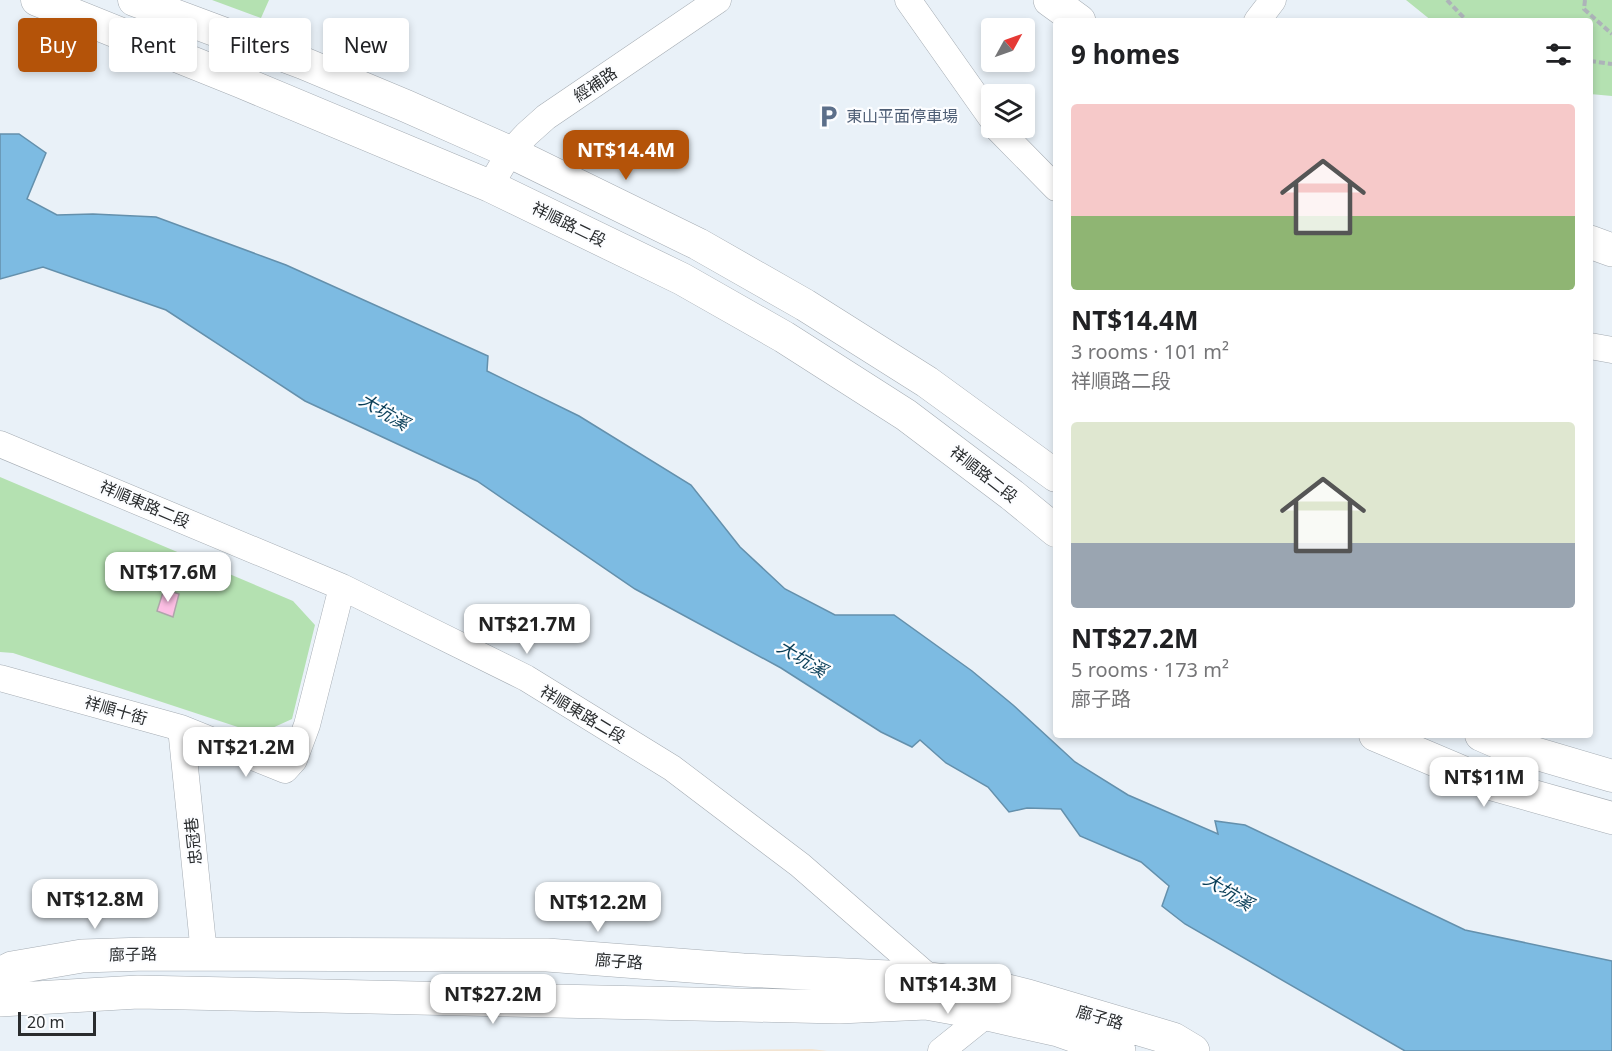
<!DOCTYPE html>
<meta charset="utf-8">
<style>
:root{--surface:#fff;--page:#f2f2f2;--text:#202124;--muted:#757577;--accent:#b45309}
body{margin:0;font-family:"Noto Sans","Noto Sans TC",sans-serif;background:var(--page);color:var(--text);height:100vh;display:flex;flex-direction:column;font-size:22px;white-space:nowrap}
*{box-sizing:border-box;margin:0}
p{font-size:20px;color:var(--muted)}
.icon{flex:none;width:33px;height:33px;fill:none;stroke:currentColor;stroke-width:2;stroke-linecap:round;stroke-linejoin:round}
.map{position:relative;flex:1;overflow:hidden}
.panel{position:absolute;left:1053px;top:18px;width:540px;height:720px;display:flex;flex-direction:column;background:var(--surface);border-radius:6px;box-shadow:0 3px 9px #0003}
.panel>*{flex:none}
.hud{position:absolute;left:18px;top:18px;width:570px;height:54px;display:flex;gap:12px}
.needle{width:39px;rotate:50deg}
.buttons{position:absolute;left:981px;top:18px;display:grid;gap:12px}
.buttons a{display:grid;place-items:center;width:54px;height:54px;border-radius:6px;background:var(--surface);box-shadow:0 3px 9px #0003;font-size:30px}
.scale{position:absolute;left:18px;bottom:15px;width:78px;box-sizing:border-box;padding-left:6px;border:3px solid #292c2e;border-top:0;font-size:16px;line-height:21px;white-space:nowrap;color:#292c2e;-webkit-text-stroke:4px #fcfdff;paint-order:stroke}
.price{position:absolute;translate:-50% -51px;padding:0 14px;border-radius:12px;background:#fff;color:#222;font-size:20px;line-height:39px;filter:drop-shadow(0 2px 3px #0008)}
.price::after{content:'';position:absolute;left:50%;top:36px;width:18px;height:14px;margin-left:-9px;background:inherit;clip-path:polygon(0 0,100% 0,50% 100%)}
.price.on{background:var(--accent);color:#fff}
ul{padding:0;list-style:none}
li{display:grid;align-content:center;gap:12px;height:318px;padding:0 18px}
li span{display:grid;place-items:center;height:186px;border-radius:6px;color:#555}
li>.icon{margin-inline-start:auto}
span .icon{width:108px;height:108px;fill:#fffc;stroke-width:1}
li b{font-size:26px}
h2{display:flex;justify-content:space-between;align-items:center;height:72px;padding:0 18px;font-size:26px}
.tag{padding:0 21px;border-radius:6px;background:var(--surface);box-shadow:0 3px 9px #0003;font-size:21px;line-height:54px}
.tag.on{background:var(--accent);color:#fff}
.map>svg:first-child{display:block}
.education{fill:#f3e4d1}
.green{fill:#b4e1b1}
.water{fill:#7dbbe2;stroke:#6490ac;stroke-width:1.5}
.building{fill:#fdbfe4;stroke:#aea6aa;stroke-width:1.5}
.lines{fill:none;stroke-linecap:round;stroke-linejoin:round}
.minor-casing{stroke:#a5acb3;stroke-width:27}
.tertiary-casing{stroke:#a5acb3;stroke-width:33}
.secondary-casing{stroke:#a5acb3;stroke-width:34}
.path{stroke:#adb3b9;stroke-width:4;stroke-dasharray:6 3;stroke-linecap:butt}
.minor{stroke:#fff;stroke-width:26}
.tertiary{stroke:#fff;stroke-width:32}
.secondary{stroke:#fff;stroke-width:33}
.labels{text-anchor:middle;stroke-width:4.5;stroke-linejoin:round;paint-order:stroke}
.street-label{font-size:16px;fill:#292c2e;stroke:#fcfdff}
.service-label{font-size:16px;fill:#4e5e75;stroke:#fcfdff;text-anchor:start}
.water-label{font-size:18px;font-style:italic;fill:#083d57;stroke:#fcfdff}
</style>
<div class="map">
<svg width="1612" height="1051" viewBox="0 0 1612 1051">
<rect width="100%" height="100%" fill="#e9f1f8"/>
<path class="education" d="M812,1049L827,1051H640Z"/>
<path class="green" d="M212,0H269L261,18Z
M1406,0H1612V96L1590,94V21H1432Z
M0,477L293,601L315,625L292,719L259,734L13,653L0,652Z"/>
<path class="water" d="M0,134H19L46,153L27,199L57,215L93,214L156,217L286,265L488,356L487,371L579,416L691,485L740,547L785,589L835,615H894L972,671L1013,705L1075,762L1128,795L1218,834L1215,821L1245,825L1465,930L1612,961V1051H1405L1185,924L1162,906L1169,886L1141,862L1080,836L1061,809L1027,808L1009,812L988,787L946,763L920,740L912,747L881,732L781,668L635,589L477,481L305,401L166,310L43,267L0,279Z"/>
<path class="building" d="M164,589L179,594L173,617L157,611Z"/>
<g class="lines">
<defs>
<path id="minor" d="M908,0L992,119
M1257,21L1273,0
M997,128L1056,188
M490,186L510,152L527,134L546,117L718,0
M1590,346L1612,350
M0,444L342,587L526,678L672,768L800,865L931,979L930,985
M0,678L181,728L285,770L294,760L307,725L342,587
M181,728L204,954
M941,1051L987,1014"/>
<path id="tertiary" d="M37,0L241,82L490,186L682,279L784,337L906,415L1012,495L1056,531
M134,0L303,63L406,106L510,152L698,244L805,305L927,382L1056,476
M1375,735L1491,784L1612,818
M1481,735L1497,742L1612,776"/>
<path id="secondary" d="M1050,0L1079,21
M1590,242L1612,250
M0,974L12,968L82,956L146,954L547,955L743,970L931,979L987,986L1028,996L1173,1039L1193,1051
M0,1000L138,992L839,1007L926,1003L987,1014L1058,1030L1119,1051"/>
</defs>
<use href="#minor" class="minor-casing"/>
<use href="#tertiary" class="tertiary-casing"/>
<use href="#secondary" class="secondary-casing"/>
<path class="path" d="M1447,0L1467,21
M1585,0L1584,9L1612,34
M1590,61L1612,64"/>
<use href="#minor" class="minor"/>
<use href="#tertiary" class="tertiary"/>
<use href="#secondary" class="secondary"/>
</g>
<defs>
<symbol id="parking-bare" viewBox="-9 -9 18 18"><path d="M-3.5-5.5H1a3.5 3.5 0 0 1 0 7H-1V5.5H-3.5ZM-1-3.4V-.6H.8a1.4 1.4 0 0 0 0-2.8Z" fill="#5c6f8a" stroke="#fcfdff" stroke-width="2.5" paint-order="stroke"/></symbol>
</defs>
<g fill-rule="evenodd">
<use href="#parking-bare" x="812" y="100" width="33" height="33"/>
</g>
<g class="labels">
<g class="street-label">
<text transform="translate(595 84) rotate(-34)" y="6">經補路</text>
<text transform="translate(569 224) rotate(26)" y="6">祥順路二段</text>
<text transform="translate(984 474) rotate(38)" y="6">祥順路二段</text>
<text transform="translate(145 504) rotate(23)" y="6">祥順東路二段</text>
<text transform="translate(116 710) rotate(16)" y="6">祥順十街</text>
<text transform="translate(583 714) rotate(31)" y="6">祥順東路二段</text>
<text transform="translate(193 841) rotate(-96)" y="6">忠冠巷</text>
<text transform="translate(133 954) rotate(-1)" y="6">廍子路</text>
<text transform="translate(619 961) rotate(4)" y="6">廍子路</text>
<text transform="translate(1100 1017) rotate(16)" y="6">廍子路</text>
</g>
<g class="service-label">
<text x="846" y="122">東山平面停車場</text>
</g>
<g class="water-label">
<text transform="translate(384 412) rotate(31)" y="6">大坑溪</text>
<text transform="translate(802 659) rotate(31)" y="6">大坑溪</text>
<text transform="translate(1228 892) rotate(32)" y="6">大坑溪</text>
</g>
</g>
</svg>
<div class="buttons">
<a><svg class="needle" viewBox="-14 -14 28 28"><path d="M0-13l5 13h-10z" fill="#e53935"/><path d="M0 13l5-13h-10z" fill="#757577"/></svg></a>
<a><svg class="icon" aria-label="layers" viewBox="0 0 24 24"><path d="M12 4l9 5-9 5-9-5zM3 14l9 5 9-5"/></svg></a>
</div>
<div class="scale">20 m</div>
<b class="price on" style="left:626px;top:181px">NT$14.4M</b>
<b class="price" style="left:168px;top:603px">NT$17.6M</b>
<b class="price" style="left:527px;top:655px">NT$21.7M</b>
<b class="price" style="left:246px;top:778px">NT$21.2M</b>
<b class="price" style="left:1484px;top:808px">NT$11M</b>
<b class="price" style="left:95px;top:930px">NT$12.8M</b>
<b class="price" style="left:598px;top:933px">NT$12.2M</b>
<b class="price" style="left:948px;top:1015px">NT$14.3M</b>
<b class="price" style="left:493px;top:1025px">NT$27.2M</b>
<div class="hud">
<a class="tag on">Buy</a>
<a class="tag">Rent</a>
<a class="tag">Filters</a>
<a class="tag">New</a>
</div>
<section class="panel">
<h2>9 homes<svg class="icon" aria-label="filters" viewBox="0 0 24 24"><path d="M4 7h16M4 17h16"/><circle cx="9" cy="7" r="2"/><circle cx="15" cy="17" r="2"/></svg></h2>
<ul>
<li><span style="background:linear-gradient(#f6c9c9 60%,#8fb573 0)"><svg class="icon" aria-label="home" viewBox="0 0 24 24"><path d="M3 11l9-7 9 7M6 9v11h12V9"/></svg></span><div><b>NT$14.4M</b><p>3 rooms · 101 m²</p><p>祥順路二段</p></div></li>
<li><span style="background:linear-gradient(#dfe7d0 65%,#9aa5b1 0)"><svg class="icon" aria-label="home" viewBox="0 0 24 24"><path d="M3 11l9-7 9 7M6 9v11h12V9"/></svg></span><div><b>NT$27.2M</b><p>5 rooms · 173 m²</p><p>廍子路</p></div></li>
</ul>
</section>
</div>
